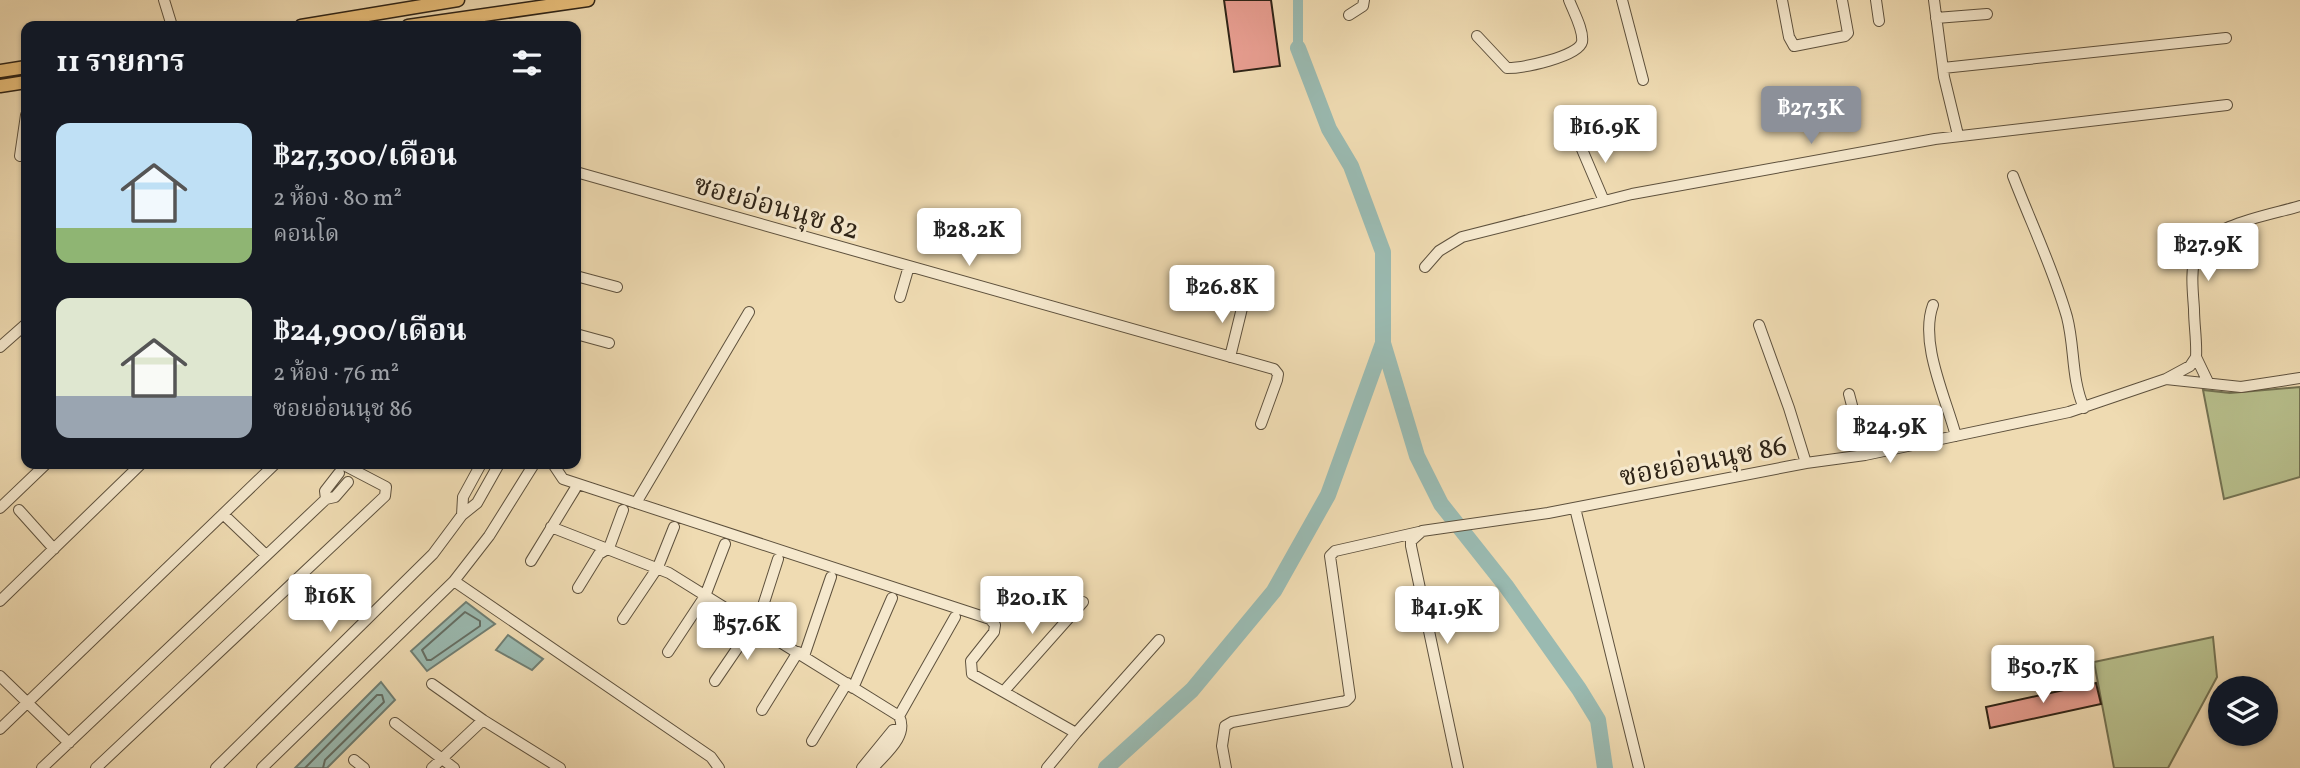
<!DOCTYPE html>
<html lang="th">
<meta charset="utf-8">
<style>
:root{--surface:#171b24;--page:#20242c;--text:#f1f3f6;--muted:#9ea1a6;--accent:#8c9099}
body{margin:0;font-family:Vollkorn,"Noto Serif Thai",serif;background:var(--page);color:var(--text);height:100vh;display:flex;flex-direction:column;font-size:26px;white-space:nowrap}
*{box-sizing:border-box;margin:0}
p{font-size:23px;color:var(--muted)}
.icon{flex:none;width:38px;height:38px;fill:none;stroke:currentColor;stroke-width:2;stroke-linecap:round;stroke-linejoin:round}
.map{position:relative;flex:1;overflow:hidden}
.sheet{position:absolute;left:21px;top:21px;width:560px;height:448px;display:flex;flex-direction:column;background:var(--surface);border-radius:14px;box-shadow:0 2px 5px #0004}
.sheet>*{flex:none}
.controls{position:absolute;left:2208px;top:676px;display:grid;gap:14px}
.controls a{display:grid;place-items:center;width:70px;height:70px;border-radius:50%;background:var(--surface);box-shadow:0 2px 5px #0004;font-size:35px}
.price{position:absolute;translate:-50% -60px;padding:0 16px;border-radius:7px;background:#fff;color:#222;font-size:23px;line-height:46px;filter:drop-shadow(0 2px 4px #0008)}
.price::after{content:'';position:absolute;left:50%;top:42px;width:21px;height:16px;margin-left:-10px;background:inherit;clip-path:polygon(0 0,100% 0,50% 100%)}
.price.on{background:var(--accent);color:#fff}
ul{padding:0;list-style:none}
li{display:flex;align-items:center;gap:21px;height:175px;padding:0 35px}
li span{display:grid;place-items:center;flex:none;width:196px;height:140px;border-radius:14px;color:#555}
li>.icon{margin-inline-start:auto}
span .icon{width:84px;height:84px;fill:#fffc;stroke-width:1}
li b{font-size:30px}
h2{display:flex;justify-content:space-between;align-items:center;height:84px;padding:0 35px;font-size:30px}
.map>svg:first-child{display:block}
.green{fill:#b8c08d;stroke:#737252;stroke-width:2}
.water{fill:#9abab1;stroke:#6f7e73;stroke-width:2}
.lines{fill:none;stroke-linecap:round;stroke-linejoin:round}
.shore{stroke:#646e64;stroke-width:2}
.canal{stroke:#9abab1;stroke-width:10}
.river{stroke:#9abab1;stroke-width:16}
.building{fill:#e79d90;stroke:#2e2316;stroke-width:2}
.minor-casing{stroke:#5e513d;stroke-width:12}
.major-casing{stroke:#2e2316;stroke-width:15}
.minor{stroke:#f5e8cd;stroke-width:10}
.major{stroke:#e8be79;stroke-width:12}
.labels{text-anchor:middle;stroke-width:6;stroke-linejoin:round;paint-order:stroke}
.street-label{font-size:28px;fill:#2e2316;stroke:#f5e8cd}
</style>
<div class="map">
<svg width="2300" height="768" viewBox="0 0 2300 768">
<rect width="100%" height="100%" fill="#efdbb2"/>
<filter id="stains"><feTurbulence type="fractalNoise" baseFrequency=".00286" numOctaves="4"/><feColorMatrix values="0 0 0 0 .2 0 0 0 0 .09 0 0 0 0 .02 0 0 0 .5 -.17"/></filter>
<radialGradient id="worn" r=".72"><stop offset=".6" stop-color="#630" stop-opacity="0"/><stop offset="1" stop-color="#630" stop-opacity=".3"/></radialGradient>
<path class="green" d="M2300,387V477L2224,499L2203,390L2230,393Z
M2213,637L2217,677L2168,768H2114L2094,662Z"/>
<path class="water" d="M466,602L495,624L427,671L411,651Z
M508,635L543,659L532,670L496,650Z
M381,682L395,700L327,768H295Z"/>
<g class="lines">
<path class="shore" d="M465,612L480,621V626L431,660H427L422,650Z
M305,768L377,695H382L384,702L325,760L323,768"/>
<path class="canal" d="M1298,0V48"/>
<path class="river" d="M1383,343L1417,456L1441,504L1506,586L1579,689L1598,720L1605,768
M1106,768L1192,690L1274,591L1328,495L1383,343V252L1351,166L1329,129L1298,48"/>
</g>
<path class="building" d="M1224,0H1271L1280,66L1234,72Z
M2096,683L2101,704L1990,728L1986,707Z"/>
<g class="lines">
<defs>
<path id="minor" d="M164,0L172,26
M1622,0L1643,80
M1782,0L1789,37L1794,46L1845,36L1848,33L1842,0
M1876,0L1879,21
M1934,0L1944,77L1958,135
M1349,15L1363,6L1364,0
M1936,18L1987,14
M1477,36L1507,68C1523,68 1578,57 1582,42C1584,30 1573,11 1569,0
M1943,68L2226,38
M1578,140L1604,201
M20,156L26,115
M576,172L1274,369L1278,374L1277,380L1261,424
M2013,176C2031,223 2053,268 2067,317C2075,348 2071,378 2084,408
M1425,267L1439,251L1462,237L1632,194L1935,139L2227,105
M576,276L617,287
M900,297L909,266
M1933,305C1919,343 1946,398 1956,436
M1759,325L1789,408L1806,463
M576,334L609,343
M0,347L26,324
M1230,357L1244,300
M2196,357L2208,382
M2166,379L2190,366L2196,357C2197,341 2194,325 2194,309C2193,293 2190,270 2196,255C2208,224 2271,215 2300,206
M1849,394L1865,455
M534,464L489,536L454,581L711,757L719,768
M553,464L563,479L990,619L995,625L994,632L971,661L972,674L1076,733L1047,768
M326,499L325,491L339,473
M636,503L749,312
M0,508L46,464
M1575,508L1639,768
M19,510L54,549
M223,514L266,555
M462,515L463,497L481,464
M551,527L669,573L899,716C909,736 885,754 873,768
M531,561L575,489
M578,588L599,554L609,548L623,510
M0,601L141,464
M623,619L658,567L674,527
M668,652L705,596L725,544
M804,656L831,577
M0,676L69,743
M715,681L760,615L778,559
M432,684L483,720
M853,688L892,598
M1004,691L1083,602
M762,710L798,652
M899,716L955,617
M395,723L454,768
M0,729L275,464
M1076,733L1159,640
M812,741L847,683
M354,760L364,768
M42,768L326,499L335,497L348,482
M96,768L385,496L386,487L342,464
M216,768L433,554L462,515L477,503L499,464
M262,768L454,581
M432,768L483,720L560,768
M862,768L893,730L901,728
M1226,768L1222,746L1225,726L1232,722L1346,701L1350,697L1330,556L1335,551L1419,532
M1458,768L1411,546V541L1422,531L1548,513L1806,463L1865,455L2069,412L2166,379L2241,387L2300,378"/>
<path id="major" d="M301,26L458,0
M408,26L588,0
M0,71L26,67
M0,86L26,82"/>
</defs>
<use href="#minor" class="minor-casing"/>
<use href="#major" class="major-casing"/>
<use href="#minor" class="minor"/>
<use href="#major" class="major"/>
</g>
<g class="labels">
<g class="street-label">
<text transform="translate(777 206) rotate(16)" y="10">ซอยอ่อนนุช 82</text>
<text transform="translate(1703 460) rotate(-11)" y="10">ซอยอ่อนนุช 86</text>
</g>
</g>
<rect width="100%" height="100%" filter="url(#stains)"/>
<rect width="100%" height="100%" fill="url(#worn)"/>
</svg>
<div class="controls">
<a><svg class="icon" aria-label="layers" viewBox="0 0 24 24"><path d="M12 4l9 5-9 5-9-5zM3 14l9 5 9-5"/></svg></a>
</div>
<b class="price on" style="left:1811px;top:146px">฿27.3K</b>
<b class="price" style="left:1605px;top:165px">฿16.9K</b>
<b class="price" style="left:969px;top:268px">฿28.2K</b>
<b class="price" style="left:2208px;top:283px">฿27.9K</b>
<b class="price" style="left:1222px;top:325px">฿26.8K</b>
<b class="price" style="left:1890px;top:465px">฿24.9K</b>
<b class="price" style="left:330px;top:634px">฿16K</b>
<b class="price" style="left:1032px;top:636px">฿20.1K</b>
<b class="price" style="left:1447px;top:646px">฿41.9K</b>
<b class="price" style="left:747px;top:662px">฿57.6K</b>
<b class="price" style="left:2043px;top:705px">฿50.7K</b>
<section class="sheet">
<h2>11 รายการ<svg class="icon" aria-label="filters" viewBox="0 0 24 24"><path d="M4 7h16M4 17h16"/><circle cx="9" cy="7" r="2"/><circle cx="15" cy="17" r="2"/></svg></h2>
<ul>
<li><span style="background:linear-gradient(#bfe0f5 75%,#8fb573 0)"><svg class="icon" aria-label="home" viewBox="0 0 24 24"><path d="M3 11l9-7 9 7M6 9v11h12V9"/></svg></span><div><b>฿27,300/เดือน</b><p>2 ห้อง · 80 m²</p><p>คอนโด</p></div></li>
<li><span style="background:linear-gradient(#dfe7d0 70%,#9aa5b1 0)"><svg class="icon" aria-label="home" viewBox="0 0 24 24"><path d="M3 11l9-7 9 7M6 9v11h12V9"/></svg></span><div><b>฿24,900/เดือน</b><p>2 ห้อง · 76 m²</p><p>ซอยอ่อนนุช 86</p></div></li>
</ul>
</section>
</div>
